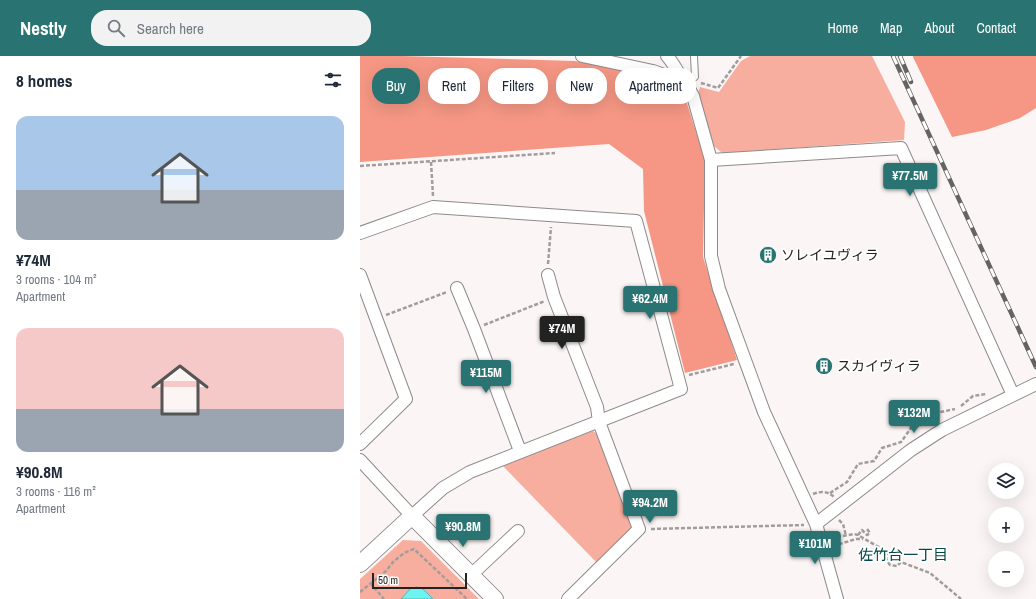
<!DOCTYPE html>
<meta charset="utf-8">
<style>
:root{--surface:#fff;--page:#f2f2f3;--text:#1f2937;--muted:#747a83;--accent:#297372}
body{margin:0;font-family:"Archivo Narrow","Noto Sans JP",sans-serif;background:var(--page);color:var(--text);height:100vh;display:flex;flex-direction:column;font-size:15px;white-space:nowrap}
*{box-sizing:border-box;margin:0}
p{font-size:13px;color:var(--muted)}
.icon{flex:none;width:22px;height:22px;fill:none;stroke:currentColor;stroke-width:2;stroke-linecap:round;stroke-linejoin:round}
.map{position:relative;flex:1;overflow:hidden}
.panel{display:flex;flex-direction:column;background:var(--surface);width:360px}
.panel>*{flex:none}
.guide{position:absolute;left:12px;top:12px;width:380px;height:36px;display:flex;gap:8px}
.controls{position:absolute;left:628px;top:407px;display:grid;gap:8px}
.controls a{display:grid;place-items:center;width:36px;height:36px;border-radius:50%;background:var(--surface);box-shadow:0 4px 16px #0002;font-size:20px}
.scale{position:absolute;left:12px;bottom:10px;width:95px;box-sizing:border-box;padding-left:4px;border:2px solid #242323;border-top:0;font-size:11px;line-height:14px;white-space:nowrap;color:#242323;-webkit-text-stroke:3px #fff;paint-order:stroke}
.price{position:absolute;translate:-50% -34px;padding:0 9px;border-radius:4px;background:var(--accent);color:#fff;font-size:13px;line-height:26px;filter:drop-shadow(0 1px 2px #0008)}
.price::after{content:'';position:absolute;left:50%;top:24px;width:12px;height:9px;margin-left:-6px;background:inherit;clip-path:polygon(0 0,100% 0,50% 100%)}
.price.current{background:#222;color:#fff}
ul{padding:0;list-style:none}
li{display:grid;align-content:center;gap:8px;height:212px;padding:0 16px}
li span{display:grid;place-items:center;height:124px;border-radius:12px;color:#555}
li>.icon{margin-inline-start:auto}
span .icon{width:72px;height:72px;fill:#fffc;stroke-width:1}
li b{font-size:17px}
h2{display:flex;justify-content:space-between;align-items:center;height:48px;padding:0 16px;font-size:17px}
.chip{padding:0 14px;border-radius:16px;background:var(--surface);box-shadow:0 4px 16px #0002;font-size:14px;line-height:36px}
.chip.current{background:var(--accent);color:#fff}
header{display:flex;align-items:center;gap:24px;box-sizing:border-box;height:56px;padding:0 20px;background:var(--accent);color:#fff}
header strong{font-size:19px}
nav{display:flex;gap:22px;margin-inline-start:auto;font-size:14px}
.search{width:280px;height:36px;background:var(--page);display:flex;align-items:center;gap:10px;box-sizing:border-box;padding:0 14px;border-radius:16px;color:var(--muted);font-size:15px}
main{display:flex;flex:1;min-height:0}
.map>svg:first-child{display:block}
.green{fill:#f8ae9f}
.forest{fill:#f59784}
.water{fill:#6df3f1;stroke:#57b5b3}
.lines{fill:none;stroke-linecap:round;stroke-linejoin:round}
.lane-casing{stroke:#8e8a89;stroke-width:8}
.street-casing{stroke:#8e8a89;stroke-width:14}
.secondary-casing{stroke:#8e8a89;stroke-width:18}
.path{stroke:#a19d9d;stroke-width:2.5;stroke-dasharray:4 2;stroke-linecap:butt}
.lane{stroke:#fff;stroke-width:6}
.street{stroke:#fff;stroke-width:12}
.secondary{stroke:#fff;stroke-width:16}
.rail-casing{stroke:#666463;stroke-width:4.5}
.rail{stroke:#fff;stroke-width:3;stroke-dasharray:9;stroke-linecap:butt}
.labels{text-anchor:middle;stroke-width:3.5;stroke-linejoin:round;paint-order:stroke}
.poi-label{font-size:14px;fill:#242323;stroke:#fff;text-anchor:start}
.neighbourhood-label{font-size:15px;fill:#034646;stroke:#fff}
</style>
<header>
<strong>Nestly</strong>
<div class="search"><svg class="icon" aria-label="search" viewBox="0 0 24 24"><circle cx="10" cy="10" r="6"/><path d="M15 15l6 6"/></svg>Search here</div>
<nav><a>Home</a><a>Map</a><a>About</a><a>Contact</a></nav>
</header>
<main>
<section class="panel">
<h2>8 homes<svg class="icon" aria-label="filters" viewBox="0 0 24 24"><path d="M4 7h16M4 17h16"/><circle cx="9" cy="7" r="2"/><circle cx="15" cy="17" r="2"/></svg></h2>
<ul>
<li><span style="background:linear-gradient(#a9c7e8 60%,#9aa5b1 0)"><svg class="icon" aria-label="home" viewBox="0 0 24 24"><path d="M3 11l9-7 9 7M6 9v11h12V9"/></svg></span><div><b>¥74M</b><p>3 rooms · 104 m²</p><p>Apartment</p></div></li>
<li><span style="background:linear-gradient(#f6c9c9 65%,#9aa5b1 0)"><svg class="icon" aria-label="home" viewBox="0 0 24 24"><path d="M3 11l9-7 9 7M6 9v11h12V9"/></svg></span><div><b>¥90.8M</b><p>3 rooms · 116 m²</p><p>Apartment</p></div></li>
</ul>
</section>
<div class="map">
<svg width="676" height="543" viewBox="0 0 676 543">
<rect width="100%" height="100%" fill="#fbf6f5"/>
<path class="green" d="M390,0H512L545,66L544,84L362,97L354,90L338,37L340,31L359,36L381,5Z
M233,375L238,379L272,470L271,476L237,507L142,409Z
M43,484L61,485L119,543H0V523Z"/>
<path class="forest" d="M0,0H42L215,5L292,21L325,41L345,105L343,201L377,304L325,317L284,155L283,113L249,88L0,106Z
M553,0H676V52L660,62L626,74L592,81L553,1Z"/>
<path class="water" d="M57,531L63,533L73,543H41L51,532Z"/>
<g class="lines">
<defs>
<path id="lane" d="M326,27L335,21L334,0"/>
<path id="street" d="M222,0L293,15L326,27L333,40L351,104V200L359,233L404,356L456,468L477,543
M307,0C313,6 319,19 325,27
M351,104L541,92L653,339
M0,177L73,151L276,165L321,333L110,416L83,432L52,460L0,404
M0,219L46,343L0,388
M188,219L194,241L237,351L239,366L279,473L208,543
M97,232L114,273L160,395
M456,468L551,394L582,374L676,328
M111,519L158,475"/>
<path id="secondary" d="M0,508L52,460L135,543"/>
</defs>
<use href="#lane" class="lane-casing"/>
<use href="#street" class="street-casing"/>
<use href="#secondary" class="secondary-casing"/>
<path class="path" d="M341,27L358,32L381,0
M71,106L73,140
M0,110L195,97
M188,208L191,171
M26,259L87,236
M124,269L185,245
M329,319L374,308
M601,350L613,340L626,338
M572,365L581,356L595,353
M470,437L487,426L498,408L514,405L522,392L541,386L551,372L568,367
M453,438C461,435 468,435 474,441
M479,464L483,468L486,480
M291,473L444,469
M498,479L502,474L507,479L510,477L507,473
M471,482L494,478L498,479L527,496L526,503L530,509L537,510L541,506L570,517L601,543
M473,490L496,483H503
M10,527L24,543
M0,536L26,515L33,506L44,497L54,493L107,543"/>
<use href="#lane" class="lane"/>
<use href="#street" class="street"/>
<use href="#secondary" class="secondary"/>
<defs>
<path id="rail" d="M533,0L676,311
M540,0L551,26"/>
</defs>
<use href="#rail" class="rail-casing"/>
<use href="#rail" class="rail"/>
</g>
<defs>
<symbol id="building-disc" viewBox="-11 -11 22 22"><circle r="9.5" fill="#297372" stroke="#fff"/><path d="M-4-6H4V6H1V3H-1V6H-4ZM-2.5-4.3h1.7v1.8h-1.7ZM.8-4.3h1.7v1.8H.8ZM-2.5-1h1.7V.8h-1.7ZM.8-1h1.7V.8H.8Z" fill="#fff"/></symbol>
</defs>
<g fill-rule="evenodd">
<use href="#building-disc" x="398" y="189" width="20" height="20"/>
<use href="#building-disc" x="454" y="300" width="20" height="20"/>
</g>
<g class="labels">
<g class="poi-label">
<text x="421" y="204">ソレイユヴィラ</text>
<text x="477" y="315">スカイヴィラ</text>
</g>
<g class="neighbourhood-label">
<text x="543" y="504">佐竹台一丁目</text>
</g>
</g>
</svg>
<div class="controls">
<a><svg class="icon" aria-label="layers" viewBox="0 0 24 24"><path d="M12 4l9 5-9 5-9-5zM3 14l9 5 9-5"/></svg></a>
<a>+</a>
<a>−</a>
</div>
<div class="scale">50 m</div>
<b class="price" style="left:550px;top:141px">¥77.5M</b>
<b class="price" style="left:290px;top:264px">¥62.4M</b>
<b class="price current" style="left:202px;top:294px">¥74M</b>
<b class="price" style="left:126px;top:338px">¥115M</b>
<b class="price" style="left:554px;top:378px">¥132M</b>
<b class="price" style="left:290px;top:468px">¥94.2M</b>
<b class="price" style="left:103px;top:492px">¥90.8M</b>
<b class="price" style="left:455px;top:509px">¥101M</b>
<div class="guide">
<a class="chip current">Buy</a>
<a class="chip">Rent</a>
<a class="chip">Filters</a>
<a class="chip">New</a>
<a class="chip">Apartment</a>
</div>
</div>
</main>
